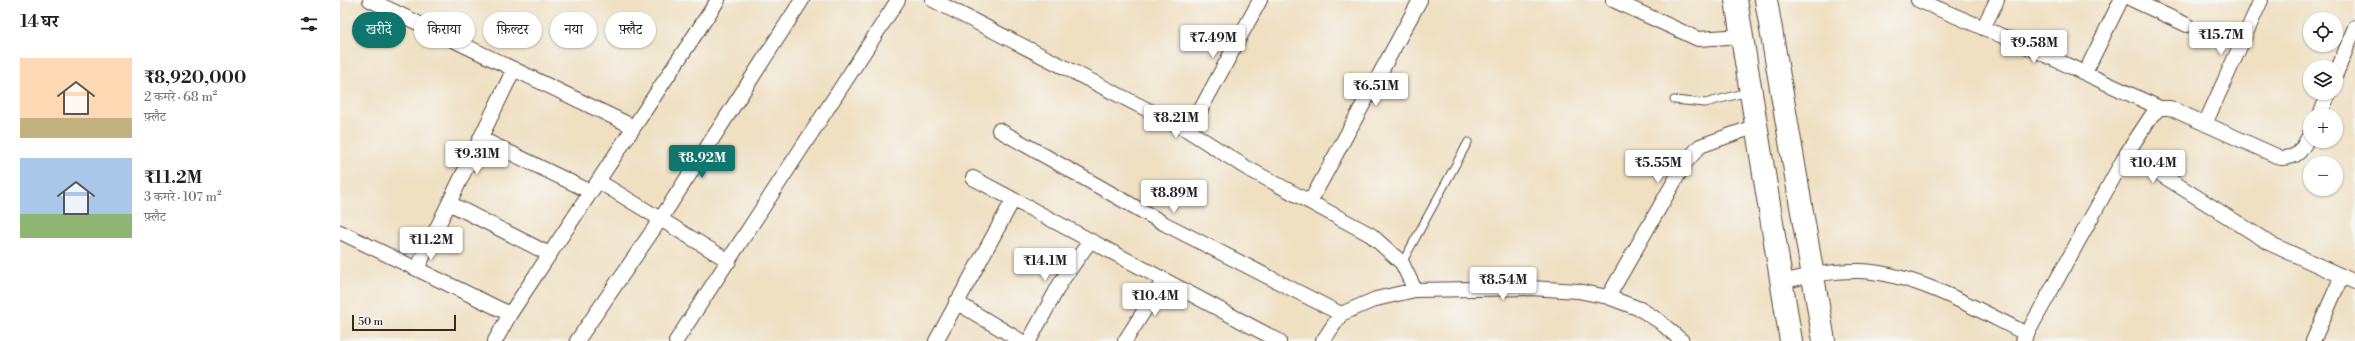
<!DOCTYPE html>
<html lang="hi">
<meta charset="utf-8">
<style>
:root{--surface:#fff;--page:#f2f2f2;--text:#222;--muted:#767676;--accent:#0f766e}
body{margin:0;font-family:"Libre Bodoni","Noto Serif Devanagari",serif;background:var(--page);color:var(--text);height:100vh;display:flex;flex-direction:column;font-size:15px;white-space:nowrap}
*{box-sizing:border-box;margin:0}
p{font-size:13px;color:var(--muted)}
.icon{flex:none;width:22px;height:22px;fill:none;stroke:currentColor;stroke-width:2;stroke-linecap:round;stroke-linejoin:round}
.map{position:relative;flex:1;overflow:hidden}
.drawer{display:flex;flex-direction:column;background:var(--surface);width:340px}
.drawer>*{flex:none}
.guide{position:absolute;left:12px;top:12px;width:380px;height:36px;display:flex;gap:8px}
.tools{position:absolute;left:1963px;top:12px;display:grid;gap:8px}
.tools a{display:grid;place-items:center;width:40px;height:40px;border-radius:50%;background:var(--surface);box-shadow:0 1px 3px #0004;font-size:20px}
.scale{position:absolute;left:12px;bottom:10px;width:104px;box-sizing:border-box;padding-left:4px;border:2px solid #3b2a1e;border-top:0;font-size:11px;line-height:14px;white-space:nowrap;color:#3b2a1e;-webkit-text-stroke:3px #f6f6f2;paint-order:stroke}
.price{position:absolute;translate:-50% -34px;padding:0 9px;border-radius:4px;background:#fff;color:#222;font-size:13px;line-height:26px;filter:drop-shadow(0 1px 2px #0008)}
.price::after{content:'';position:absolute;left:50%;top:24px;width:12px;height:9px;margin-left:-6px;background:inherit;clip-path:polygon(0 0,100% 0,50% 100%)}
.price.active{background:var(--accent);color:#fff}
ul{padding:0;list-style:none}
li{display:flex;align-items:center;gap:12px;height:100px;padding:0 20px}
li span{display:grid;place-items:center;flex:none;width:112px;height:80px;border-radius:0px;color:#555}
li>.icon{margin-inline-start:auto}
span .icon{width:48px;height:48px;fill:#fffc;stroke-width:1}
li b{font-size:17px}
h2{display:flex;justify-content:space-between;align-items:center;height:48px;padding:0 20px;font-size:17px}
.pill{padding:0 14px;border-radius:18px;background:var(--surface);box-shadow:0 1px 3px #0004;font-size:14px;line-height:36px}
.pill.active{background:var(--accent);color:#fff}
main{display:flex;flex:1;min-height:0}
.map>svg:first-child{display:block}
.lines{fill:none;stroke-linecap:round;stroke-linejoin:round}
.service-casing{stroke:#564537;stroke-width:9}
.minor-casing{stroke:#564537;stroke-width:16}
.trunk-casing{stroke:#564537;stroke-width:24}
.service{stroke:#fff;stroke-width:7}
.minor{stroke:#fff;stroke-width:14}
.trunk{stroke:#fff;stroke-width:22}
</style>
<main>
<section class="drawer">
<h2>14 घर<svg class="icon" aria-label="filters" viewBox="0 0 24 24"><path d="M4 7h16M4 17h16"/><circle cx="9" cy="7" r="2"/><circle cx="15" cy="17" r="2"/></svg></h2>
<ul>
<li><span style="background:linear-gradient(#ffd9b3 75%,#c2b280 0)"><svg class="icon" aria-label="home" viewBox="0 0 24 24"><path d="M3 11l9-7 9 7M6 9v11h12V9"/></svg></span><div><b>₹8,920,000</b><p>2 कमरे · 68 m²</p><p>फ़्लैट</p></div></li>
<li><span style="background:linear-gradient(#a9c7e8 70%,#8fb573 0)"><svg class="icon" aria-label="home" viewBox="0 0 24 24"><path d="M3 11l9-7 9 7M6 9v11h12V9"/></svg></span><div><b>₹11.2M</b><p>3 कमरे · 107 m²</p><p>फ़्लैट</p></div></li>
</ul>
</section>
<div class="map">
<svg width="2015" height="341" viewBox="0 0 2015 341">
<rect width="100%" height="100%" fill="#f6f6f2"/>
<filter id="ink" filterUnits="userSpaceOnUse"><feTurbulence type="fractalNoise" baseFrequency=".025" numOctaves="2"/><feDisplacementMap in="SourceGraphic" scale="8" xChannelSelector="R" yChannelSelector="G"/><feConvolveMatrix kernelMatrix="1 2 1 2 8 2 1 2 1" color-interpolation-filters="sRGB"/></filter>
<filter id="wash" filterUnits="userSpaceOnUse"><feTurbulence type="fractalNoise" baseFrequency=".012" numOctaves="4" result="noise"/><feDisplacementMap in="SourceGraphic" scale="16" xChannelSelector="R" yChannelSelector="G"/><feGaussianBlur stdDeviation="0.9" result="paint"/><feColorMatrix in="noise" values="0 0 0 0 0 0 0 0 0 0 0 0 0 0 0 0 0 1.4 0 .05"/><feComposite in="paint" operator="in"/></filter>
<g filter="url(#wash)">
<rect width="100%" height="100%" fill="#efe0c2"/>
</g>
<g filter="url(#ink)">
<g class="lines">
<defs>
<path id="service" d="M1334,100L1365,103L1408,92
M1062,263L1128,142"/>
<path id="minor" d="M30,0L294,127
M593,0L849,131L905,167L1031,235L1062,263L1075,290
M1273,0L1358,39L1402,36
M1578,0L1688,47L1820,108
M1793,0L1847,25
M1643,28L1657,0
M1745,73L1781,0
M1996,74L2015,27
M1980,115L1989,93
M1865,124L1921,0
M659,130L825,224L1001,314
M849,131L920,0
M140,138L251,192
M1787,153L1812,115L1820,108H1830L1941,158C1960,158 1962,149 1970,134
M633,178L939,341
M258,181L389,261
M970,202L1080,0
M109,203L209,254
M0,232L170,314
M77,269L174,69
M1441,282C1467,276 1493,270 1520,271C1576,273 1638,310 1687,334
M1268,297L1345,163L1360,146L1416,126
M616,302L681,341
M155,341L170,314L378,0
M237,341L320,220L462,0
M336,341L558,0
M596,341L673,200
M689,341L721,282L750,241
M785,341L823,281
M983,341L1001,314L1036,299L1075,290L1191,288L1238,291L1268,297L1300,309L1319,321L1342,341
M1683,341L1787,153L1931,244L2015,282
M1973,341L2002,276"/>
<path id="trunk" d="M1396,0L1451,341
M1426,0L1484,341"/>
</defs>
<use href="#service" class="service-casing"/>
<use href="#minor" class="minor-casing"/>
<use href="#trunk" class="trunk-casing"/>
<use href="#service" class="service"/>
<use href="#minor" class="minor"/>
<use href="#trunk" class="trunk"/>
</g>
</g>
</svg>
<div class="tools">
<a><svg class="icon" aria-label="locate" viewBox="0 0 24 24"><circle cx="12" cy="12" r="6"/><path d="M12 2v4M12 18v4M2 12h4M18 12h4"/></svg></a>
<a><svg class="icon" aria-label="layers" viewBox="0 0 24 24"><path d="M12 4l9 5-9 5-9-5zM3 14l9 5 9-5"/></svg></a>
<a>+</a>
<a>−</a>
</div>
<div class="scale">50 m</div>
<b class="price" style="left:1881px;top:56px">₹15.7M</b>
<b class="price" style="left:873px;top:59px">₹7.49M</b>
<b class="price" style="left:1694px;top:64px">₹9.58M</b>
<b class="price" style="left:1036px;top:107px">₹6.51M</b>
<b class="price" style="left:836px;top:139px">₹8.21M</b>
<b class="price" style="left:137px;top:175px">₹9.31M</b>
<b class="price active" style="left:362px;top:179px">₹8.92M</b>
<b class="price" style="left:1318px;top:184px">₹5.55M</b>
<b class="price" style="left:1813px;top:184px">₹10.4M</b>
<b class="price" style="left:834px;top:214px">₹8.89M</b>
<b class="price" style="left:91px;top:261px">₹11.2M</b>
<b class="price" style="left:705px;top:282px">₹14.1M</b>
<b class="price" style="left:1163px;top:301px">₹8.54M</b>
<b class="price" style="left:815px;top:317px">₹10.4M</b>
<div class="guide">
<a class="pill active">खरीदें</a>
<a class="pill">किराया</a>
<a class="pill">फ़िल्टर</a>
<a class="pill">नया</a>
<a class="pill">फ़्लैट</a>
</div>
</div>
</main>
